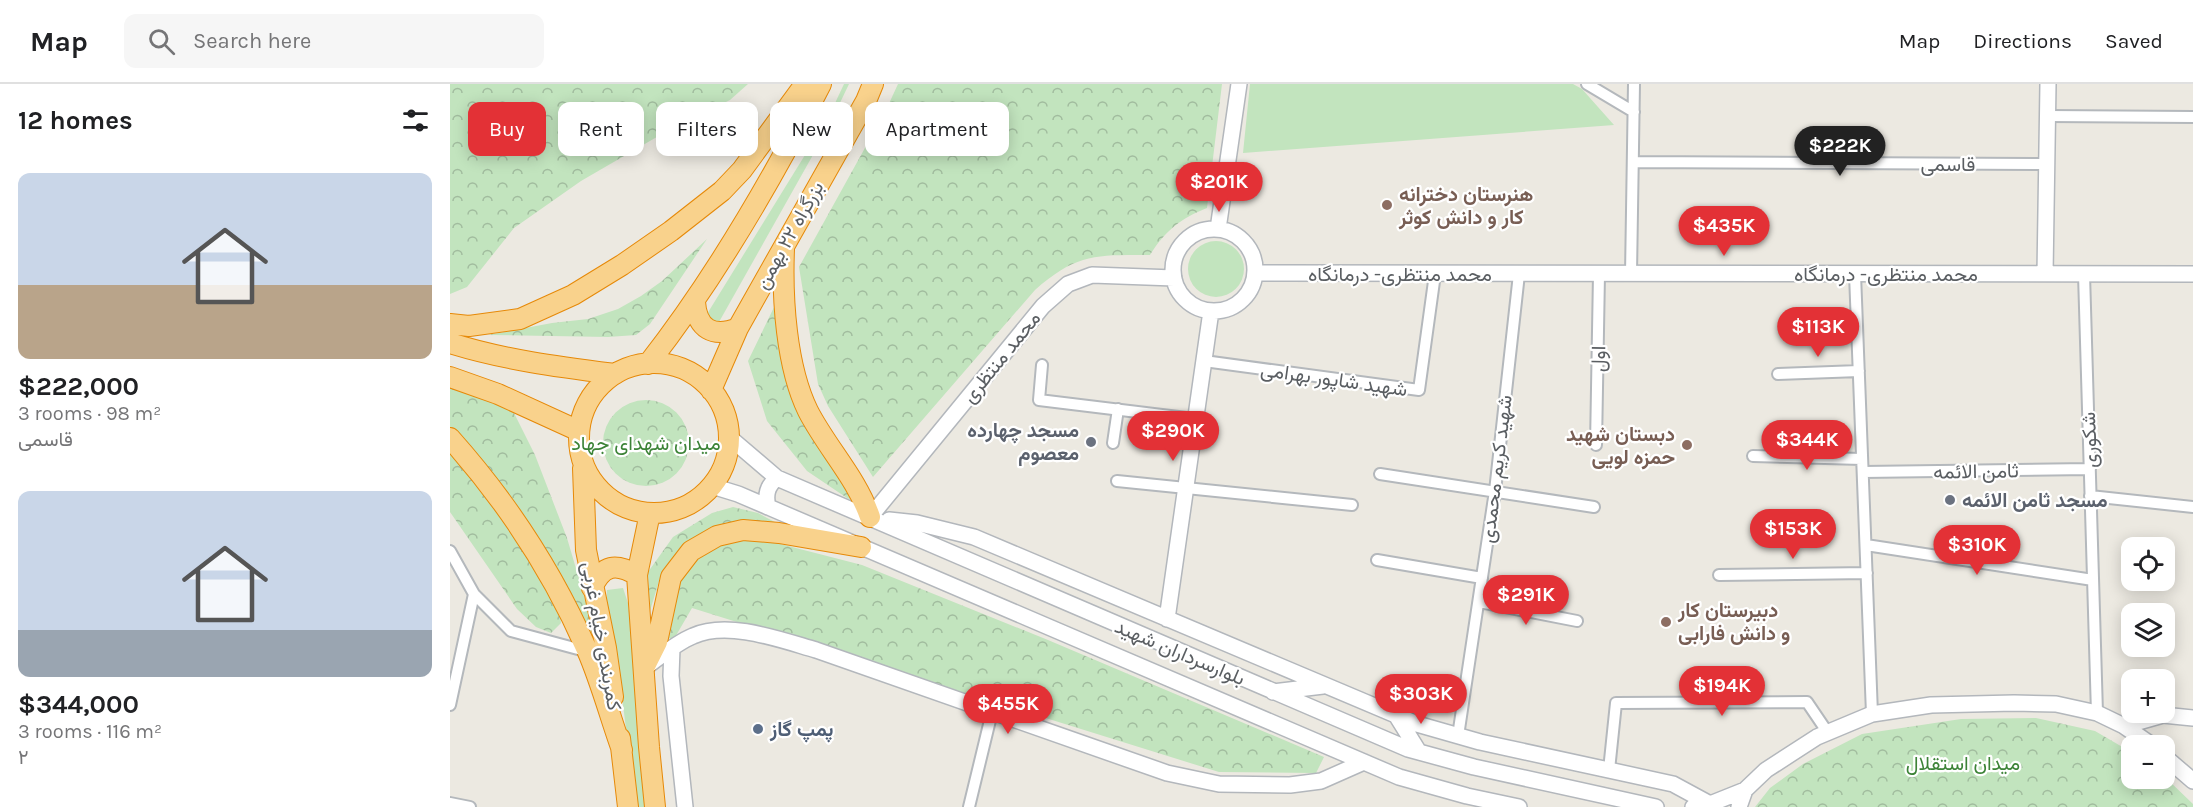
<!DOCTYPE html>
<meta charset="utf-8">
<style>
:root{--surface:#fff;--page:#f6f6f6;--text:#202124;--muted:#757577;--line:#e0e0e0;--accent:#e33136}
body{margin:0;font-family:Karla,Vazirmatn,sans-serif;background:var(--page);color:var(--text);height:100vh;display:flex;flex-direction:column;font-size:22px;white-space:nowrap}
*{box-sizing:border-box;margin:0}
p{font-size:20px;color:var(--muted)}
.icon{flex:none;width:33px;height:33px;fill:none;stroke:currentColor;stroke-width:2;stroke-linecap:round;stroke-linejoin:round}
.map{position:relative;flex:1;overflow:hidden}
.panel{display:flex;flex-direction:column;background:var(--surface);width:450px}
.panel>*{flex:none}
.banner{position:absolute;left:18px;top:18px;width:570px;height:54px;display:flex;gap:12px}
.buttons{position:absolute;left:1671px;top:453px;display:grid;gap:12px}
.buttons a{display:grid;place-items:center;width:54px;height:54px;border-radius:12px;background:var(--surface);box-shadow:0 3px 15px #0003;font-size:30px}
.price{position:absolute;translate:-50% -51px;padding:0 14px;border-radius:21px;background:var(--accent);color:#fff;font-size:20px;line-height:39px;filter:drop-shadow(0 2px 3px #0008)}
.price::after{content:'';position:absolute;left:50%;top:36px;width:18px;height:14px;margin-left:-9px;background:inherit;clip-path:polygon(0 0,100% 0,50% 100%)}
.price.active{background:#222;color:#fff}
ul{padding:0;list-style:none}
li{display:grid;align-content:center;gap:12px;height:318px;padding:0 18px}
li span{display:grid;place-items:center;height:186px;border-radius:12px;color:#555}
li>.icon{margin-inline-start:auto}
span .icon{width:108px;height:108px;fill:#fffc;stroke-width:1}
li b{font-size:26px}
h2{display:flex;justify-content:space-between;align-items:center;height:72px;padding:0 18px;font-size:26px}
.chip{padding:0 21px;border-radius:12px;background:var(--surface);box-shadow:0 3px 15px #0003;font-size:21px;line-height:54px}
.chip.active{background:var(--accent);color:#fff}
header{display:flex;align-items:center;gap:36px;box-sizing:border-box;height:84px;padding:0 30px;background:var(--surface);border-bottom:2px solid var(--line)}
header strong{font-size:28px}
nav{display:flex;gap:33px;margin-inline-start:auto;font-size:21px}
.search{width:420px;height:54px;background:var(--page);display:flex;align-items:center;gap:15px;box-sizing:border-box;padding:0 21px;border-radius:12px;color:var(--muted);font-size:22px}
main{display:flex;flex:1;min-height:0}
.map>svg:first-child{display:block}
.green{fill:#c2e4be}
.forest{fill:url(#forest-crowns)}
.lines{fill:none;stroke-linecap:round;stroke-linejoin:round}
.street-casing{stroke:#b4b8bc;stroke-width:14}
.secondary-casing{stroke:#b3b7bc;stroke-width:18}
.highway-casing{stroke:#e68908;stroke-width:22}
.street{stroke:#fff;stroke-width:10}
.secondary{stroke:#fff;stroke-width:15}
.highway{stroke:#f9d28c;stroke-width:20}
.education-dot{fill:#8d6e63;stroke:#fff;stroke-width:2}
.worship-dot{fill:#6b7280;stroke:#fff;stroke-width:2}
.service-dot{fill:#5c6f8a;stroke:#fff;stroke-width:2}
.labels{text-anchor:middle;stroke-width:4.5;stroke-linejoin:round;paint-order:stroke}
.street-label{font-size:20px;fill:#5a5e62;stroke:#fff}
.education-label{font-size:20px;font-weight:bold;fill:#785e54;stroke:#fff;text-anchor:start}
.worship-label{font-size:20px;font-weight:bold;fill:#5b616d;stroke:#fff;text-anchor:end}
.park-label{font-size:20px;fill:#3c8337;stroke:#fff}
.service-label{font-size:20px;font-weight:bold;fill:#4e5e75;stroke:#fff;text-anchor:start}
</style>
<header>
<strong>Map</strong>
<div class="search"><svg class="icon" aria-label="search" viewBox="0 0 24 24"><circle cx="10" cy="10" r="6"/><path d="M15 15l6 6"/></svg>Search here</div>
<nav><a>Map</a><a>Directions</a><a>Saved</a></nav>
</header>
<main>
<section class="panel">
<h2>12 homes<svg class="icon" aria-label="filters" viewBox="0 0 24 24"><path d="M4 7h16M4 17h16"/><circle cx="9" cy="7" r="2"/><circle cx="15" cy="17" r="2"/></svg></h2>
<ul>
<li><span style="background:linear-gradient(#c9d6e8 60%,#b9a48a 0)"><svg class="icon" aria-label="home" viewBox="0 0 24 24"><path d="M3 11l9-7 9 7M6 9v11h12V9"/></svg></span><div><b>$222,000</b><p>3 rooms · 98 m²</p><p>قاسمی</p></div></li>
<li><span style="background:linear-gradient(#c9d6e8 75%,#9aa5b1 0)"><svg class="icon" aria-label="home" viewBox="0 0 24 24"><path d="M3 11l9-7 9 7M6 9v11h12V9"/></svg></span><div><b>$344,000</b><p>3 rooms · 116 m²</p><p>۲</p></div></li>
</ul>
</section>
<div class="map">
<svg width="1743" height="723" viewBox="0 0 1743 723">
<defs>
<pattern id="forest-crowns" width="20" height="18" patternUnits="userSpaceOnUse" patternTransform="scale(1.5)"><rect width="20" height="18" fill="#c2e4be"/><path d="M2 6a3 3 0 1 1 6 0M12 15a3 3 0 1 1 6 0" fill="none" stroke="#a1bc9e"/></pattern>
</defs>
<rect width="100%" height="100%" fill="#ece9e1"/>
<path class="green" d="M394,0H399L377,46L269,238L262,237L257,230L379,32Z
M800,0H1123L1132,5L1164,41L793,69Z
M738 185a28 28 0 1 1 56 0a28 28 0 1 1-56 0Z
M173,504L178,519L184,568L196,723H186L173,621L156,525L157,506Z"/>
<path class="forest" d="M0,0H298L280,16L212,50L131,97L64,144L17,203L0,210Z
M448,0H772L757,124C731,134 715,147 700,171C646,171 627,169 585,206L423,393L378,322L368,300L349,183L436,26Z
M257,155L200,240L186,251L158,253L38,251L102,239L138,235L168,225L191,212L212,197Z
M327,217L337,290L407,418L397,414L357,387L317,337L298,277Z
M0,303L63,327L85,371L117,454L145,549L139,555L29,376L0,344Z
M153 359a43 43 0 1 1 86 0a43 43 0 1 1-86 0Z
M0,368L48,423L109,523L111,539L101,549L86,543L67,525L0,428Z
M283,423L308,429L336,444L302,438L270,441L233,461L212,487L200,527L198,488L223,453L262,429Z
M311,455L412,481L598,556L874,673L866,689L769,688L242,524L224,555L218,554L217,525L237,481L254,468L281,456Z
M1586,634L1645,647L1681,668L1682,694L1715,693L1743,720V723H1305L1320,704L1353,680L1412,650L1511,635Z"/>
<g class="lines">
<defs>
<path id="street" d="M1137,0L1184,28
M1598,32L1743,33
M1183,78L1597,80
M1181,190L1184,0
M1405,190L1422,630
M1634,190L1647,629
M754,277L969,306L985,190
M592,281L589,316L745,335
M1328,290L1409,287
M663,359L668,325
M1146,361L1149,190
M1303,372L1412,375
M1413,388L1640,385
M930,390L1144,423
M667,397L902,421
M1640,412L1743,423
M1416,461L1643,496
M0,467L24,510L61,547L139,568
M927,476L1032,494
M1269,491L1417,489
M1029,518L1127,537
M0,621L24,510
M1008,652L1045,407L1069,190
M1159,686L1166,619L1357,618L1378,649
M0,719L20,723
M519,723L542,628"/>
<path id="secondary" d="M768,145L789,0
M723 186a41 41 0 1 1 82 0a41 41 0 1 1-82 0Z
M805,189L1743,190
M1595,190L1598,0
M279,353L327,394L958,665L1024,683L1206,723
M262,402L288,410L949,693L1017,712L1069,723
M318,423C315,411 317,402 327,394
M420,433L593,222L618,200L642,191L724,194
M439,436L467,439L524,453L967,640L1030,658L1223,700L1260,720
M717,535L761,227
M222,564L221,592L235,723
M196,583C211,572 226,559 243,552C278,536 331,556 366,566L717,689L769,700L840,701L871,697L914,678
M823,608L873,602
M946,631L969,668
M1674,642L1713,631L1743,634
M1714,672L1743,697
M1243,723L1260,720L1295,706
M1289,723L1295,706L1316,686L1367,653L1422,630L1481,621L1564,619L1606,620L1647,629L1674,642L1703,662"/>
<path id="highway" d="M334,165C332,214 336,282 358,327C377,364 406,393 420,433
M245,218C247,245 263,254 288,244
M0,240L19,242L70,235L123,211L172,181L221,147L272,107L292,86L355,0
M0,259C54,276 110,283 165,290
M129 354a75 75 0 1 1 150 0a75 75 0 1 1-150 0Z
M198,280C266,193 321,98 371,0
M0,293L48,310L129,347
M261,306L288,244L416,17L423,0
M0,354C58,419 102,486 137,566C151,598 160,633 172,666
M133,384L136,466L156,564L163,613
M200,429L187,491L199,663L205,723
M142,504C153,480 166,479 187,491
M194,584L207,558L221,493L241,467L267,452L293,446L329,449L411,463
M170,654L178,723"/>
</defs>
<use href="#street" class="street-casing"/>
<use href="#secondary" class="secondary-casing"/>
<use href="#highway" class="highway-casing"/>
<use href="#street" class="street"/>
<use href="#secondary" class="secondary"/>
<use href="#highway" class="highway"/>
</g>
<g class="education-dot">
<circle cx="937" cy="121" r="6"/>
<circle cx="1237" cy="361" r="6"/>
<circle cx="1216" cy="538" r="6"/>
</g>
<g class="worship-dot">
<circle cx="641" cy="358" r="6"/>
<circle cx="1500" cy="416" r="6"/>
</g>
<circle class="service-dot" cx="308" cy="645" r="6"/>
<g class="labels">
<g class="street-label">
<text x="1498" y="87">قاسمی</text>
<text transform="translate(339 151) rotate(-61)" y="7">بزرگراه ۲۲ بهمن</text>
<text x="950" y="197">محمد منتظری- درمانگاه</text>
<text x="1436" y="197">محمد منتظری- درمانگاه</text>
<text transform="translate(551 273) rotate(-51)" y="7">محمد منتظری</text>
<text transform="translate(1148 275) rotate(-89)" y="7">اول</text>
<text transform="translate(884 295) rotate(8)" y="7">شهید شاپور بهرامی</text>
<text transform="translate(1639 356) rotate(-92)" y="7">شکوری</text>
<text transform="translate(1046 385) rotate(-83)" y="7">شهید کریم محمدی</text>
<text transform="translate(1526 387) rotate(-1)" y="7">ثامن الائمه</text>
<text transform="translate(152 552) rotate(80)" y="7">کمربندی خیام غربی</text>
<text transform="translate(730 568) rotate(23)" y="7">بلوارسرداران شهید</text>
</g>
<g class="education-label">
<text x="949" y="117">هنرستان دخترانه<tspan x="949" dy="23">کار و دانش کوثر</tspan></text>
<text x="1225" y="357" text-anchor="end">دبستان شهید<tspan x="1225" dy="23">حمزه لویی</tspan></text>
<text x="1228" y="533">دبیرستان کار<tspan x="1228" dy="23">و دانش فارابی</tspan></text>
</g>
<g class="worship-label">
<text x="629" y="353">مسجد چهارده<tspan x="629" dy="23">معصوم</tspan></text>
<text x="1512" y="423" text-anchor="start">مسجد ثامن الائمه</text>
</g>
<g class="park-label">
<text x="196" y="366">میدان شهدای جهاد</text>
<text x="1513" y="686">میدان استقلال</text>
</g>
<g class="service-label">
<text x="320" y="652">پمپ گاز</text>
</g>
</g>
</svg>
<div class="buttons">
<a><svg class="icon" aria-label="locate" viewBox="0 0 24 24"><circle cx="12" cy="12" r="6"/><path d="M12 2v4M12 18v4M2 12h4M18 12h4"/></svg></a>
<a><svg class="icon" aria-label="layers" viewBox="0 0 24 24"><path d="M12 4l9 5-9 5-9-5zM3 14l9 5 9-5"/></svg></a>
<a>+</a>
<a>−</a>
</div>
<b class="price active" style="left:1390px;top:93px">$222K</b>
<b class="price" style="left:769px;top:129px">$201K</b>
<b class="price" style="left:1274px;top:173px">$435K</b>
<b class="price" style="left:1368px;top:274px">$113K</b>
<b class="price" style="left:723px;top:378px">$290K</b>
<b class="price" style="left:1357px;top:387px">$344K</b>
<b class="price" style="left:1343px;top:476px">$153K</b>
<b class="price" style="left:1527px;top:492px">$310K</b>
<b class="price" style="left:1076px;top:542px">$291K</b>
<b class="price" style="left:1272px;top:633px">$194K</b>
<b class="price" style="left:971px;top:641px">$303K</b>
<b class="price" style="left:558px;top:651px">$455K</b>
<div class="banner">
<a class="chip active">Buy</a>
<a class="chip">Rent</a>
<a class="chip">Filters</a>
<a class="chip">New</a>
<a class="chip">Apartment</a>
</div>
</div>
</main>
